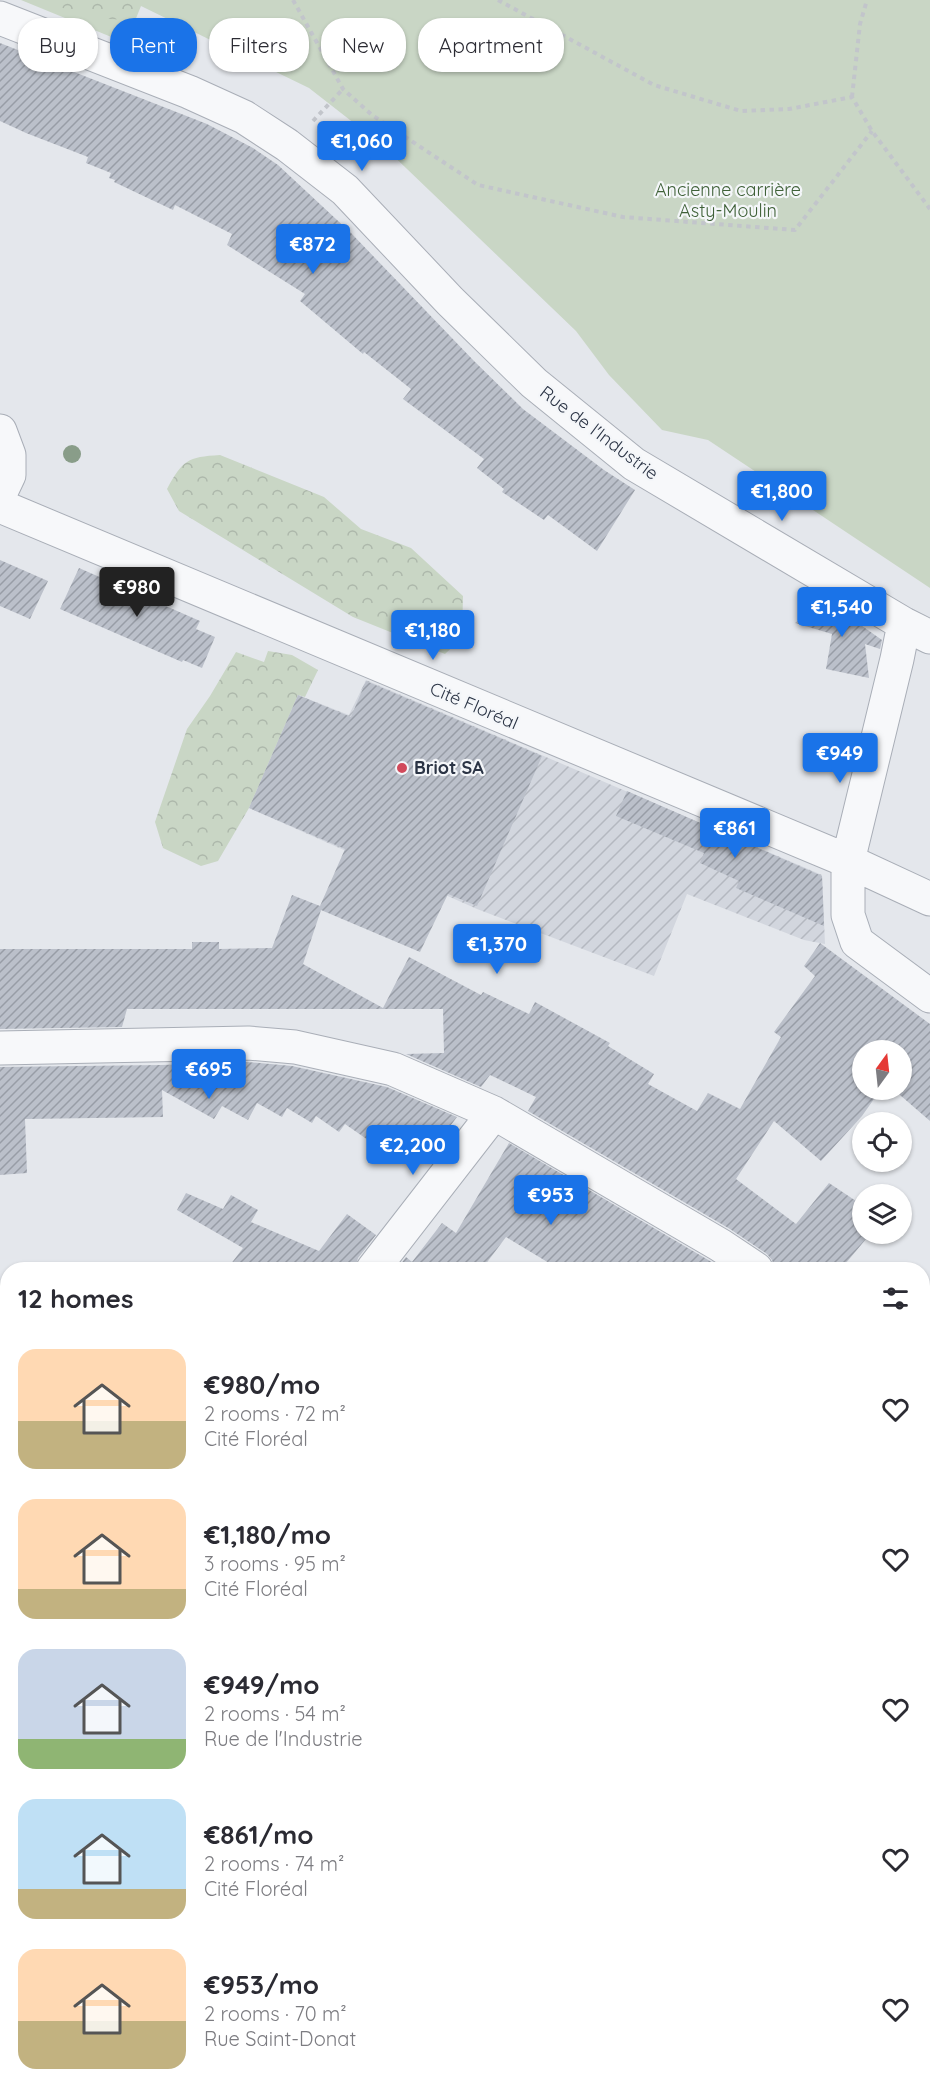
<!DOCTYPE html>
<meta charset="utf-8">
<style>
:root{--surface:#fff;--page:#f2f2f3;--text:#2b2b33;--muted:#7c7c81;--accent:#1a73e8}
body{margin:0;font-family:Quicksand,sans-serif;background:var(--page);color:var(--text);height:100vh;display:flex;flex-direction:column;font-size:22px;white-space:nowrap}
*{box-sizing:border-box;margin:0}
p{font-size:20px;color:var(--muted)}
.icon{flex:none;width:33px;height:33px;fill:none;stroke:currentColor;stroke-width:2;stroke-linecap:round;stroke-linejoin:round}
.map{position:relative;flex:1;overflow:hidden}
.drawer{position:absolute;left:0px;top:1262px;width:930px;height:836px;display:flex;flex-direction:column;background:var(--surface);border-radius:24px 24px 0 0;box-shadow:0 2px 4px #0004}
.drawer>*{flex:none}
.banner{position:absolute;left:18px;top:18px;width:600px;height:54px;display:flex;gap:12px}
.needle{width:39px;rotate:15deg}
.tools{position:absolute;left:852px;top:1040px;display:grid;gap:12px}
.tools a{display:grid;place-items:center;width:60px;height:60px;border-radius:50%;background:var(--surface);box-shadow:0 2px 4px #0004;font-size:30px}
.price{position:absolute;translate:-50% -51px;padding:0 14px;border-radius:6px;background:var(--accent);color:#fff;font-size:20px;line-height:39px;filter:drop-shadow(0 2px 3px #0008)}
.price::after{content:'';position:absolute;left:50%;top:36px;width:18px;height:14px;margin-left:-9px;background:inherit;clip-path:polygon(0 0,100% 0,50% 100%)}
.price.selected{background:#222;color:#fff}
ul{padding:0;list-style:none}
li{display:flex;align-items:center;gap:18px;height:150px;padding:0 18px}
li span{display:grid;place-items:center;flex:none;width:168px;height:120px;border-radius:18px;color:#555}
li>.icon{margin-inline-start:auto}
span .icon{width:72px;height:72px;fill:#fffc;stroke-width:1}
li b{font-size:26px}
h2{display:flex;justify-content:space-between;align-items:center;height:72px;padding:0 18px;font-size:26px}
.tag{padding:0 21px;border-radius:24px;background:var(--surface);box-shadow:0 2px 4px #0004;font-size:21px;line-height:54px}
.tag.selected{background:var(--accent);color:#fff}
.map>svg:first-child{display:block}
.industrial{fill:url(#industrial-furrows)}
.green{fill:#c9d6c5}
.forest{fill:url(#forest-crowns)}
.building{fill:url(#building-hatch)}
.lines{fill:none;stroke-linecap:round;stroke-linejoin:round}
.service-casing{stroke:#a9aeb7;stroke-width:19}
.minor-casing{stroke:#a9aeb7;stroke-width:35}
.path{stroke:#c2c5cb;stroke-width:4;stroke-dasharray:4.5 4.5;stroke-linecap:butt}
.service{stroke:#f7f8fa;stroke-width:16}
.minor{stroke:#f7f8fa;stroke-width:33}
.tree{fill:#899d89}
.poi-dot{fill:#d1495b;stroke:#f4f6f9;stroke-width:2}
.labels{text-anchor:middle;stroke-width:4.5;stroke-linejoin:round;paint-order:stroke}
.park-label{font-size:18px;fill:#3f6138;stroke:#f4f6f9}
.street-label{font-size:18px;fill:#2b3445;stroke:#f4f6f9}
.poi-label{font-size:18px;font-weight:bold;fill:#2b3445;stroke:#f4f6f9;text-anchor:start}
</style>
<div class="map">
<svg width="930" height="2096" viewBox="0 0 930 2096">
<defs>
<pattern id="industrial-furrows" width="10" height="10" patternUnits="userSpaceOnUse" patternTransform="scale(1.5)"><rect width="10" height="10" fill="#d2d6de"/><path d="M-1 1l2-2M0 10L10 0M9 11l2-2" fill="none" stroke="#b4b8c0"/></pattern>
<pattern id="forest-crowns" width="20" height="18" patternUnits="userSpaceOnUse" patternTransform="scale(1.5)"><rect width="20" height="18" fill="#c9d6c5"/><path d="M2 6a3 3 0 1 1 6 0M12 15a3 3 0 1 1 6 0" fill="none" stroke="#adb8ab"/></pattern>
<pattern id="building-hatch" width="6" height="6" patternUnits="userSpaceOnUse" patternTransform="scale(1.5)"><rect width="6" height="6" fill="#bbc0ca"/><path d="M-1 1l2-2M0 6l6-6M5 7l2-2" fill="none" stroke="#989da6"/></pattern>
</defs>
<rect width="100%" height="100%" fill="#e4e7ec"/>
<path class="industrial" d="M366,680L822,875L825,944L804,940L687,894L654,976L477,909L249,808L298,695L349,715Z"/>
<path class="green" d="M21,0H930V588L708,440L662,430L609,375L576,331L382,145L309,88L141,6L126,43Z"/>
<path class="forest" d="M40,0H140L130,19C98,22 69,10 40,0Z
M220,455L324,497L361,529L411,548L463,596L462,638L445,654L353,617L179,511L167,489C183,460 187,457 220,455Z
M268,651L292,655L318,670L305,697L298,695L249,808L218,861L201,866L163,848L155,822L187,729L210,696L236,652L264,662Z"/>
<path class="building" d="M0,43L207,124L253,148L278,165L351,233L474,361L523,409L604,470L635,490L597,551L548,515L544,520L502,492L504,489L477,468L484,459L403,399L411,389L364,352L363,354L300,301L305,294L227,245L232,234L175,205L173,210L114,182L115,180L109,178L111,173L86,163L88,157L26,133L0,121Z
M0,560L48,581L30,619L0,606Z
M79,568L200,621L196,629L215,637L202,668L183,660L182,662L60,609Z
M824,599L837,609L838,607L852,615L855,621L882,640L880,649L865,644L869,678L826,669L832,634L795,623Z
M366,681L542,756L477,906L448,894L420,952L321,910L303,964L383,1008L409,957L481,995L483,992L529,1014L535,1002L610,1043L608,1046L654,1074L648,1084L697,1111L708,1093L740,1109L781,1037L774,1032L815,976L804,966L820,943L930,1024V1121L893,1089H902V1050H862V1089H881L862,1116L821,1161L774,1121L736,1179L796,1224L829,1183L862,1205V1233H871L841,1269H775L772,1260L767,1254L730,1229L528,1111L536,1097L490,1075L481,1087L406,1054L444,1053L443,1009H127L122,1027L0,1029V949H192V942H219V949L272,948L292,895L320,906L345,849L249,808L298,695L351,717Z
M627,791L822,876L824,926L736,888L739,881L700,863L704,853L616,816Z
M247,1062L292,1066L387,1087L457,1117L426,1158L404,1142L398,1149L374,1133L368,1140L345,1124L339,1132L316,1116L312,1123L287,1108L282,1117L257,1103L248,1120L222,1106L214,1119L162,1090L163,1117L25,1119L27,1173L0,1175V1067L161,1065Z
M509,1143L710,1261L722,1269H559L506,1237L482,1269H397L406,1257L412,1262L442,1223L456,1233Z
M186,1193L223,1209L231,1195L258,1210L251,1222L319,1251L347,1214L376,1235L358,1258L355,1269H227L243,1248L177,1210Z"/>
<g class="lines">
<defs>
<path id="service" d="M277,2096L288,2090"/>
<path id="minor" d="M0,18L189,92L244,117L287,145L345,190L450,301L534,383L634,464L904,624L930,637
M0,431L9,455V475L0,494
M0,506L848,861L930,899
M904,624L897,659L848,861V915L857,942L930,996
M0,1048L248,1043L295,1047L393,1069L494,1113L720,1245L756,1269
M373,1269L494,1113
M922,1381L930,1386
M922,1574L930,1569
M922,2004L930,1993
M431,2090L434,2096
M868,2096L871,2090"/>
</defs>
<use href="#service" class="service-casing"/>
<use href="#minor" class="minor-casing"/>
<path class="path" d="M293,0L343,89L372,115L478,185L623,217L795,230L872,131
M498,0L654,85L741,111L789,109L852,97L872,131L930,209
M852,97L860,24L867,0
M313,121L343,89
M922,1748L930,1743
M0,1863L8,1859
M0,1966L8,1993
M710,2090L715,2096
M696,2096L708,2090"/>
<use href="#service" class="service"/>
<use href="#minor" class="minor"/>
</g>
<circle class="tree" cx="72" cy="454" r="9"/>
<circle class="poi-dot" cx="402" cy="768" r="6"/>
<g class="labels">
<g class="park-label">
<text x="728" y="196">Ancienne carrière<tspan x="728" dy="21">Asty-Moulin</tspan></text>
</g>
<g class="street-label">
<text transform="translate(599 433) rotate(37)" y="6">Rue de l'Industrie</text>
<text transform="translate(474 706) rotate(23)" y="6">Cité Floréal</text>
</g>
<g class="poi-label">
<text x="414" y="774">Briot SA</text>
</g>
</g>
</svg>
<div class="tools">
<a><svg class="needle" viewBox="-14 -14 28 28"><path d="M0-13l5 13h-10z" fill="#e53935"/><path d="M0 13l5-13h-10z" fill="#7c7c81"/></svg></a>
<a><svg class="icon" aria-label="locate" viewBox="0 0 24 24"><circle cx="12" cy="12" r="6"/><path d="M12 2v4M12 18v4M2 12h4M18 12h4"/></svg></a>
<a><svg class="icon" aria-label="layers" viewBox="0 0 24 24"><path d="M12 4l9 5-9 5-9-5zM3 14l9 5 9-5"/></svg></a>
</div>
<b class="price" style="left:362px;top:172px">€1,060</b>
<b class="price" style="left:313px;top:275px">€872</b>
<b class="price" style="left:782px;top:522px">€1,800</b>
<b class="price selected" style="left:137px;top:618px">€980</b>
<b class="price" style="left:842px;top:638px">€1,540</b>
<b class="price" style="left:433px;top:661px">€1,180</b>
<b class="price" style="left:840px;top:784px">€949</b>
<b class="price" style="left:735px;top:859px">€861</b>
<b class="price" style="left:497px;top:975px">€1,370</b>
<b class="price" style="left:209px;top:1100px">€695</b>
<b class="price" style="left:413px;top:1176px">€2,200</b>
<b class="price" style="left:551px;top:1226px">€953</b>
<div class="banner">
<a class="tag">Buy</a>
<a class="tag selected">Rent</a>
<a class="tag">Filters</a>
<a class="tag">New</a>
<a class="tag">Apartment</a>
</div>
<section class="drawer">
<h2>12 homes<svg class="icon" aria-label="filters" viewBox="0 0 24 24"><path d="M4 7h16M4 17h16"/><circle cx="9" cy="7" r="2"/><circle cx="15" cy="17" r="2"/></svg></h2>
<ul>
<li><span style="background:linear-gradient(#ffd9b3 60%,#c2b280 0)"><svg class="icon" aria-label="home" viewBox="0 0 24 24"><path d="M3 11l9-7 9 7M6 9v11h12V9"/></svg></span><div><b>€980/mo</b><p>2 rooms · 72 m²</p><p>Cité Floréal</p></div><svg class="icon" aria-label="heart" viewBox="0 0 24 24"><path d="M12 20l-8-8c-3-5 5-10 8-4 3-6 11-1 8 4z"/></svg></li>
<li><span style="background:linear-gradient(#ffd9b3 75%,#c2b280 0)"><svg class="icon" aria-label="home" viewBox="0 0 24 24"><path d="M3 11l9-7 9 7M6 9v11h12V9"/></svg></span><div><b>€1,180/mo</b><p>3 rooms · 95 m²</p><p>Cité Floréal</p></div><svg class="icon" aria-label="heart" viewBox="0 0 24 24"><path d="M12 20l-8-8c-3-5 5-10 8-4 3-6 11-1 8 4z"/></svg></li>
<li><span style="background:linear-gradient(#c9d6e8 75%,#8fb573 0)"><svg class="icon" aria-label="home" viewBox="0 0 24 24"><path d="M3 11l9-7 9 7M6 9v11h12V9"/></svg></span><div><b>€949/mo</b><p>2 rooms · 54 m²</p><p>Rue de l'Industrie</p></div><svg class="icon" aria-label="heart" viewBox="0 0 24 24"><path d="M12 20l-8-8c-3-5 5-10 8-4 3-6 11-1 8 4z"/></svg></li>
<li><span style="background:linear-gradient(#bfe0f5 75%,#c2b280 0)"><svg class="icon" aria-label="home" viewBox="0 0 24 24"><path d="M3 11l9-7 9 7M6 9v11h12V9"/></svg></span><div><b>€861/mo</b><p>2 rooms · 74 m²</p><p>Cité Floréal</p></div><svg class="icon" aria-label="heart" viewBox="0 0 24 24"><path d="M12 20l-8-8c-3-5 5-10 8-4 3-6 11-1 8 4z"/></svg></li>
<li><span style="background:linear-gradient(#ffd9b3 60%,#c2b280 0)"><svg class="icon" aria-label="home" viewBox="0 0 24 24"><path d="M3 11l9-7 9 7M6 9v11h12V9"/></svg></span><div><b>€953/mo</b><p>2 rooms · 70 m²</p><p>Rue Saint-Donat</p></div><svg class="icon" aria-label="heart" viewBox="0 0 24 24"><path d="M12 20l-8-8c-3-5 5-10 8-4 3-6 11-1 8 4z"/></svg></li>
</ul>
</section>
</div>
